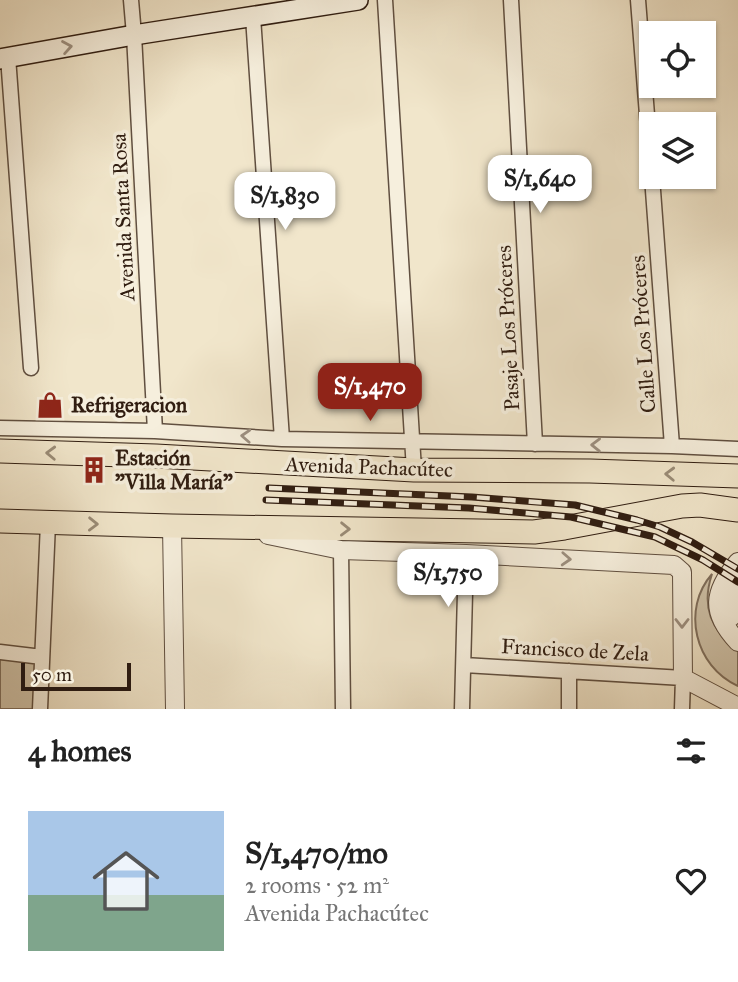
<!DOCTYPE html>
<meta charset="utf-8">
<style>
:root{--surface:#fff;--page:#f2f2f2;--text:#222;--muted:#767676;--line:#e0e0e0;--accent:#8f2418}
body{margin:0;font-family:"IM FELL Great Primer",serif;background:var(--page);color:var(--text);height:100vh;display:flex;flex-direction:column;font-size:26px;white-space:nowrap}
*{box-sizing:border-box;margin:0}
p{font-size:23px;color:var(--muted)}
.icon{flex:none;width:38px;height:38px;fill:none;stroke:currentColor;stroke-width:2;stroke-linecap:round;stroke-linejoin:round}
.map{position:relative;height:709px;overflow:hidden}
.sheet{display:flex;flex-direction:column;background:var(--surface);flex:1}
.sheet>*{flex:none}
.controls{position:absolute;left:639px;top:21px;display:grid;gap:14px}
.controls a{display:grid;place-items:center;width:77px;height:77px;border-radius:0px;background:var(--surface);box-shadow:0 2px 5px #0004;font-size:35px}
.scale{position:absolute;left:21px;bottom:18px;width:110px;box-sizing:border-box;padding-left:7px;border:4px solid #301d11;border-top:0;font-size:19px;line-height:24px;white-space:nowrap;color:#301d11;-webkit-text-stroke:5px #f6efdd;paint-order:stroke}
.price{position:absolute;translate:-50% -60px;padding:0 16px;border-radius:14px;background:#fff;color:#222;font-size:23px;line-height:46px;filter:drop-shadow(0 2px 4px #0008)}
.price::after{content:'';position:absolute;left:50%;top:42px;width:21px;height:16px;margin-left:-10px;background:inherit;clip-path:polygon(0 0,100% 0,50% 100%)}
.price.on{background:var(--accent);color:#fff}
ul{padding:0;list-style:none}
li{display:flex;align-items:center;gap:21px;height:175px;padding:0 28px}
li+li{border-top:2px solid var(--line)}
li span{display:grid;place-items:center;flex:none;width:196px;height:140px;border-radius:0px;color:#555}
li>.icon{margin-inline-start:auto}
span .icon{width:84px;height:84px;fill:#fffc;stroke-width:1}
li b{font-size:30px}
h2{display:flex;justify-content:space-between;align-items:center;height:84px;padding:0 28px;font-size:30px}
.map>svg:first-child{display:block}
.green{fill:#d0c4ab;stroke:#80705e;stroke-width:2}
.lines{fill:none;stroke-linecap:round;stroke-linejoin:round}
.minor-casing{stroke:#604f40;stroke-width:17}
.tertiary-casing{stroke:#604f40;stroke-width:20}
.secondary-casing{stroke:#301d11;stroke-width:22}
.primary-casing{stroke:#301d11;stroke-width:25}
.minor{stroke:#f6efdd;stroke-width:14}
.tertiary{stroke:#f6efdd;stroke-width:18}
.secondary{stroke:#f6efdd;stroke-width:19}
.primary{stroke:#f1e6cb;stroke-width:23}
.rail-casing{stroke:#301d11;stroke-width:7}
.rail{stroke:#f6efdd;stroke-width:4.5;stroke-dasharray:13;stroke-linecap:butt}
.oneway{stroke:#9d9081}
.oneway2{stroke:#9a8c77}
.labels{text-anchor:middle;stroke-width:7;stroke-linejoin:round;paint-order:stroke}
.street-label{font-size:21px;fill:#301d11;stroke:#f6efdd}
.poi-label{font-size:21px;font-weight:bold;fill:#301d11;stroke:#f6efdd;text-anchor:start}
</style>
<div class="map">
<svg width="738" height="709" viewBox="0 0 738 709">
<rect width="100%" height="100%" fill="#f1e6cb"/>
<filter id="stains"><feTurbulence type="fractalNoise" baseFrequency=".00286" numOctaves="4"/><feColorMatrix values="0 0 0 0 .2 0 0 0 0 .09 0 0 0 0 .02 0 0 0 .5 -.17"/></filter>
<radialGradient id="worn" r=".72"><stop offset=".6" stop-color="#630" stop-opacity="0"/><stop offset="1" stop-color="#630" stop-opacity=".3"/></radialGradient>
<path class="green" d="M712,574C701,607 711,630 738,651V686C695,667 681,609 712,574Z
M0,659L37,663L34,709H0Z"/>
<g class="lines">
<defs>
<path id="minor" d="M131,0L134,35L155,431
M385,0L414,470
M511,0L535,444
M638,0L651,166
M253,17L282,439
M8,57L31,368
M652,177L672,446
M0,428L155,431L282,439L672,446L738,449
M341,550L343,709
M0,652L42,657
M464,665L683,678L682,709
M40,709L48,523
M462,709L466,554
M569,709V671"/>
<path id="tertiary" d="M172,526L175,709
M268,535L341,550L466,554L674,565L682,572L683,678L738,707
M738,562C713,592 710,612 738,642
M731,617C727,604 731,595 738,584"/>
<path id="secondary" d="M0,59L134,35L358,0"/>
<path id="primary" d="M0,451L156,456L414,470L590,471L738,476
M0,521L172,526L534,532L564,528L682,506L700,505L738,510"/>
</defs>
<use href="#minor" class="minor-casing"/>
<use href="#tertiary" class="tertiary-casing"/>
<use href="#secondary" class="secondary-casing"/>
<use href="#primary" class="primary-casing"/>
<use href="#minor" class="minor"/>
<use href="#tertiary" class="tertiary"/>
<use href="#secondary" class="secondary"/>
<use href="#primary" class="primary"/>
<defs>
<path id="rail" d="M269,488L472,497L575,505L637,520L660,527L692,542L738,569
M266,500L469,508L571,517L655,537L703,560L738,582"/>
</defs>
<use href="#rail" class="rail-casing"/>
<use href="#rail" class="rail"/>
</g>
<defs><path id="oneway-chevron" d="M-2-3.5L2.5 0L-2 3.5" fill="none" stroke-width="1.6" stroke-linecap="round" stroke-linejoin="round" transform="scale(1.75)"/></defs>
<g class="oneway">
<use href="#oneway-chevron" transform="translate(67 47) rotate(-10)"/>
<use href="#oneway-chevron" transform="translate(246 436) rotate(-177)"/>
<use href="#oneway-chevron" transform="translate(596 445) rotate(-179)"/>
<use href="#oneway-chevron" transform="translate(566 559) rotate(3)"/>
<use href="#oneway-chevron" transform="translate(682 623) rotate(90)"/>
</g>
<g class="oneway2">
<use href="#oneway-chevron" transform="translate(51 453) rotate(-178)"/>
<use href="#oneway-chevron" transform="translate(670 474) rotate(-178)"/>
<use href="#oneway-chevron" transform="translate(93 524) rotate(1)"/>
<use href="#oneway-chevron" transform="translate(345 529) rotate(1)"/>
</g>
<defs>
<symbol id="shop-bare" viewBox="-9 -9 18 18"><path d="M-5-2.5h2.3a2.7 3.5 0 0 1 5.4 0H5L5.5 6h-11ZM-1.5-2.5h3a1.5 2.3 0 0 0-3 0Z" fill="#8f2418" stroke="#f6efdd" stroke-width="2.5" paint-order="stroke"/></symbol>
<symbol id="building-bare" viewBox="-9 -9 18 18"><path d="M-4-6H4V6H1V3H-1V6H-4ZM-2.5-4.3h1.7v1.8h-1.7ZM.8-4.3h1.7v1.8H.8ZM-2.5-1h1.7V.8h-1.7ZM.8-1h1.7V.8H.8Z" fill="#8f2418" stroke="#f6efdd" stroke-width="2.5" paint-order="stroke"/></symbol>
</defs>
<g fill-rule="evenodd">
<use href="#shop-bare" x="31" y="386" width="38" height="38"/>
<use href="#building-bare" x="75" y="451" width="38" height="38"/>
</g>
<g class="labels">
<g class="street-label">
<text transform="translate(123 217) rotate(-93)" y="7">Avenida Santa Rosa</text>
<text transform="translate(508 328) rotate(-93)" y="7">Pasaje Los Próceres</text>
<text transform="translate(643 334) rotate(-94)" y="7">Calle Los Próceres</text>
<text transform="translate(369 467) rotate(2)" y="7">Avenida Pachacútec</text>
<text transform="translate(575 650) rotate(3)" y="7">Francisco de Zela</text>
</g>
<g class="poi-label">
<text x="71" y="412">Refrigeracion</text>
<text x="115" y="465">Estación<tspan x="115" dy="24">"Villa María"</tspan></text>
</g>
</g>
<rect width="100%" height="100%" filter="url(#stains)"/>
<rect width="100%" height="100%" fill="url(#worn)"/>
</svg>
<div class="controls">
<a><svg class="icon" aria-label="locate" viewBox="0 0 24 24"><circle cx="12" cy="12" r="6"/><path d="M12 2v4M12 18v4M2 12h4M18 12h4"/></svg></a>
<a><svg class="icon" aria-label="layers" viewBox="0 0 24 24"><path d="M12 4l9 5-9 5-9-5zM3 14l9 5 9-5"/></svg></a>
</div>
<div class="scale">50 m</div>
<b class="price" style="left:540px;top:215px">S/1,640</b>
<b class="price" style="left:285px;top:232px">S/1,830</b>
<b class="price on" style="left:370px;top:423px">S/1,470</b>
<b class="price" style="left:448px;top:609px">S/1,750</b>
</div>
<section class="sheet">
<h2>4 homes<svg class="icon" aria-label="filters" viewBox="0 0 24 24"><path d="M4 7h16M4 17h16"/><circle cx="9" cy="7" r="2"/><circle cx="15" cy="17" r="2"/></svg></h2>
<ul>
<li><span style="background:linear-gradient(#a9c7e8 60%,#7fa58c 0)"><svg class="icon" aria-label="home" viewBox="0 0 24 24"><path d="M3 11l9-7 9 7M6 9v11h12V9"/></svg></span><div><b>S/1,470/mo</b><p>2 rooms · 52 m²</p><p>Avenida Pachacútec</p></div><svg class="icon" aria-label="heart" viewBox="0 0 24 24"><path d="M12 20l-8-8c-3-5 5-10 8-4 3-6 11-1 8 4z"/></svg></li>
</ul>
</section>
